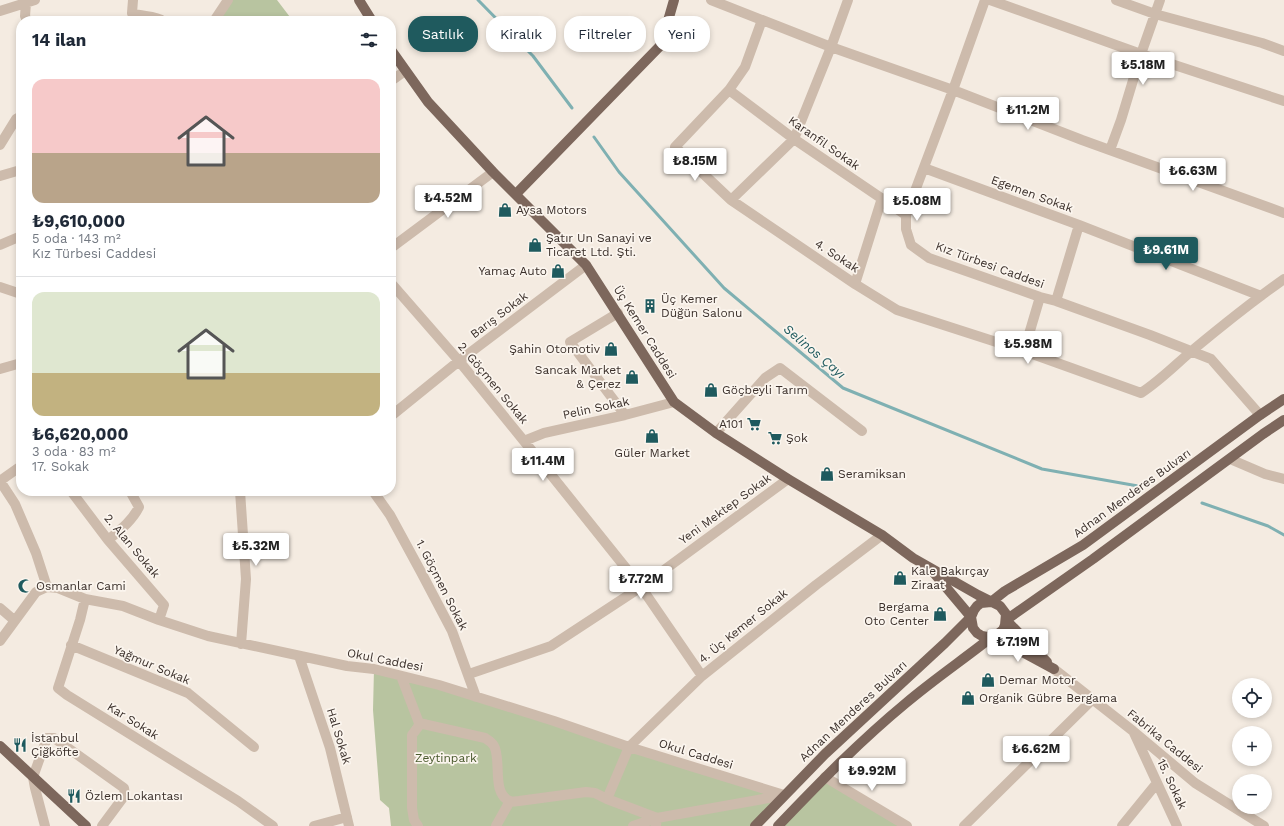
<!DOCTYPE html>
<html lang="tr">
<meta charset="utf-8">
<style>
:root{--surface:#fff;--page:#f2f2f3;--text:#1f2937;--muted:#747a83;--line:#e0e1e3;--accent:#1f5a5e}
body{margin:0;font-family:"Work Sans",sans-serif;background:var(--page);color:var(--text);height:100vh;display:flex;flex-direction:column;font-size:15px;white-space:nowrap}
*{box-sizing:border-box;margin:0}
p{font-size:13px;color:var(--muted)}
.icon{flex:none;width:22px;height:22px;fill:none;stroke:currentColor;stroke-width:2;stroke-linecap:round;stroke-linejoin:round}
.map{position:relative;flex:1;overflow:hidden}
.details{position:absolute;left:16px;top:16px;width:380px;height:480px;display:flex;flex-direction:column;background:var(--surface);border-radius:16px;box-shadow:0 2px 6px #0003}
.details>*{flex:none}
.hud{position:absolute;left:408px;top:16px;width:380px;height:36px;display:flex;gap:8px}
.tools{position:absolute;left:1232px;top:678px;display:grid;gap:8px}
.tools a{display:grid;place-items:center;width:40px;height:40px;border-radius:50%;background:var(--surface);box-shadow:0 2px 6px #0003;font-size:20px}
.price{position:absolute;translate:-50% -34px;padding:0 9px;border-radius:4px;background:#fff;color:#222;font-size:13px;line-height:26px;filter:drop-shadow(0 1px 2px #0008)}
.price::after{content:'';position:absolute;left:50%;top:24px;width:12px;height:9px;margin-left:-6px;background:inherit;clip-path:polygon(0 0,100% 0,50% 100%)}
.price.on{background:var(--accent);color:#fff}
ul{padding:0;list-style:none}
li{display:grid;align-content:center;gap:8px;height:212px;padding:0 16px}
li+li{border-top:1px solid var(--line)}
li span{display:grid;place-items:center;height:124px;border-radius:12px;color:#555}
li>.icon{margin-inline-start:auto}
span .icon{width:72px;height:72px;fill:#fffc;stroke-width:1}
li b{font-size:17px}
h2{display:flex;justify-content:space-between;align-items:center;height:48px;padding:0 16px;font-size:17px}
.chip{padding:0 14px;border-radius:16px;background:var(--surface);box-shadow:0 2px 6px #0003;font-size:14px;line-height:36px}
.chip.on{background:var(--accent);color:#fff}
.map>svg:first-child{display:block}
.green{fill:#b8c4a0}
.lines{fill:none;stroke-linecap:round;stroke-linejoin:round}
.stream{stroke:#7fb0b2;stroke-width:3}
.minor{stroke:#cdbbac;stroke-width:10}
.major{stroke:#7d675c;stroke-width:10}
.labels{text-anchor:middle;stroke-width:3.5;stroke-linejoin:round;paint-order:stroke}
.street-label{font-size:12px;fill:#3b302b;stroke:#fbf5ee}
.poi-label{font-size:12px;fill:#3b302b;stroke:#fbf5ee;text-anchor:start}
.park-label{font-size:12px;fill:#4a5a2e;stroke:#fbf5ee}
.water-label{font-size:13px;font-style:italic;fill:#1f5a5e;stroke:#fbf5ee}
</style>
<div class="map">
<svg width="1284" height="826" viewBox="0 0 1284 826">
<rect width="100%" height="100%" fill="#f4ebe1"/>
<path class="green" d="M228,0H277L293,21H214Z
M374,669L784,795L755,826H391L389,808L380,800L373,710Z
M825,777L907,826H779Z"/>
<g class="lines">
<path class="stream" d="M478,0L533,56L572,108
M594,137L619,172L724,288L843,388L1042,469L1138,486
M1202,503L1268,526L1284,535"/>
<path class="minor" d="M133,0L132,13C142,17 155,15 163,21
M711,0L831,47L953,90L906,215V229L911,245L929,258L1040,297L1056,301L1150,335L1211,359L1260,415
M985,0L953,90L1082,140L1284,213
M990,0L1141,54L1284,101
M1116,0L1155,14L1262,43L1284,51
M26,3L25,16L27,21
M0,11L35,0
M762,20L745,67L729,90L675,147L731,200L855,284L882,198
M214,21L228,0
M391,81L405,71
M729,90L794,139L906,215
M0,145L16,119L21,116
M1110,150L1121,120L1141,54L1160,0
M924,168L1079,225L1056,301
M0,176L17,171L21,172
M731,200L794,139L831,47L848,0
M1079,225L1261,296
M0,245L21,236
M391,248L493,172
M391,283L459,361L524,441L641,587L702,676
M855,284L897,310L1024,351L1141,393C1161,380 1176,364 1194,349C1223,325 1253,301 1284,279
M0,287L21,294
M618,313L570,342L625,415
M1024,351L1040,297
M0,369L21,363
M391,416L459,361L586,265
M716,433L765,378L780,368L862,431
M524,441L544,433L625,415L674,402
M1230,459L1265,474L1284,479
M0,481L15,504L36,553L47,587
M0,481L21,466
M71,491L108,540L164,605L159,620
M240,491L246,579L241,644
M373,491L390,515L421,572L452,631L476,697
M108,540C120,530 132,521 139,507L130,491
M85,599L80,620L58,688L67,695L238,801L273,826
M0,608L14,620
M0,641L36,592L47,587L58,588L85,599L123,606L159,620L208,636L347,666L374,669L439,685L554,721L629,747L784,795
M71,645L188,693L254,747
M299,656L330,748L349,826
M1054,669L1133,731L1195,783L1264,826
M469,674L551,646L641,587L788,479
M401,676L419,723
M1134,733L1177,826
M825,777L907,826
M607,799L629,747L702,676L816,585L882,535
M45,826L35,788L33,777L47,738H54L124,788L125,795L102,826
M314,826L347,817
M418,826L414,820L412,808V735L418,727L419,723L485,738C488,740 492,742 494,746C502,760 491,794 510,801C512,802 517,801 519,801L586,792L595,793L607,799L657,818L656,826
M496,826L510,801
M633,826L657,818L780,796
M964,826L1093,699
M1122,826L1157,783"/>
<path class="major" d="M359,0L372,21
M391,50L428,102L493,172L586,265L674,402L716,433L788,479L882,535L913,558L978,595L1000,606L1006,614L1005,625L1003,630L998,634L993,636L987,637L982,636L977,633L973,628L971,617L974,610L977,606L981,603L991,602
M516,194L661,45L674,0
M934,573L971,617
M991,602L1005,591L1083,545L1260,415L1284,399
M1006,620L1093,559L1263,434L1284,420
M1006,620L1047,662
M993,636L1054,669
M0,746L86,826
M755,826L825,754L945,643L971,617
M778,826C819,783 860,741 906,703C933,680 964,659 993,636"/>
</g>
<defs>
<symbol id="shop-bare" viewBox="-9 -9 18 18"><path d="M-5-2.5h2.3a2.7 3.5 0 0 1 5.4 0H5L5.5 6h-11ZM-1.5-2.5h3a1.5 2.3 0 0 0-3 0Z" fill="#1f5a5e" stroke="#fbf5ee" stroke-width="2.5" paint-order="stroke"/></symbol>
<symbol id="building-bare" viewBox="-9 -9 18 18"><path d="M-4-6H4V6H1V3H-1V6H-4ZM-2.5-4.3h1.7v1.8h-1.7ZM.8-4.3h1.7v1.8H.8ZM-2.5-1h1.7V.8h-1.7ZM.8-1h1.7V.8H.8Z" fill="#1f5a5e" stroke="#fbf5ee" stroke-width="2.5" paint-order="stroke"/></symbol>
<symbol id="supermarket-bare" viewBox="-9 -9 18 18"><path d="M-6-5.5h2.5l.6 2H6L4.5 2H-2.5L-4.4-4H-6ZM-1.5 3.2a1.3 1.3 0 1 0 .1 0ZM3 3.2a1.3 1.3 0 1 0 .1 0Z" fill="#1f5a5e" stroke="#fbf5ee" stroke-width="2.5" paint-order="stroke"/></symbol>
<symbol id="mosque-bare" viewBox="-9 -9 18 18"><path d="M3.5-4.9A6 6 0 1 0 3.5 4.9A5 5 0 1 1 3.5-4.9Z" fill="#1f5a5e" stroke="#fbf5ee" stroke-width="2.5" paint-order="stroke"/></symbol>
<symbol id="restaurant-bare" viewBox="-9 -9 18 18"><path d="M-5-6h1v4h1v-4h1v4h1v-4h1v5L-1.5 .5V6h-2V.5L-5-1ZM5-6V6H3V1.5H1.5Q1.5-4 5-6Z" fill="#1f5a5e" stroke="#fbf5ee" stroke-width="2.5" paint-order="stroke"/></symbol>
</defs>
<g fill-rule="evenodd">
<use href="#shop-bare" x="495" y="200" width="20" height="20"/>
<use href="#shop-bare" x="525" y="235" width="20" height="20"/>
<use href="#shop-bare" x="548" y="261" width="20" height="20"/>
<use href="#building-bare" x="640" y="296" width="20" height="20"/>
<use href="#shop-bare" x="601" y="339" width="20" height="20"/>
<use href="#shop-bare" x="622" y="367" width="20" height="20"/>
<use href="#shop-bare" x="701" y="380" width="20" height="20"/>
<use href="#supermarket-bare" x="744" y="414" width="20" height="20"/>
<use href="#shop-bare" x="642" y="426" width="20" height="20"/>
<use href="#supermarket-bare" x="765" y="428" width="20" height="20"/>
<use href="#shop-bare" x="817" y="464" width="20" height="20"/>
<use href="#shop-bare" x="890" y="568" width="20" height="20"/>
<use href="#mosque-bare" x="15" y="576" width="20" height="20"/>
<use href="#shop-bare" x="930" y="604" width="20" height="20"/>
<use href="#shop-bare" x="978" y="670" width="20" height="20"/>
<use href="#shop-bare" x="958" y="688" width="20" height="20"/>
<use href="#restaurant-bare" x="10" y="735" width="20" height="20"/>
<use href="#restaurant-bare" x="64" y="786" width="20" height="20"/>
</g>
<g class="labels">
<g class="street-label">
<text transform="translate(824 143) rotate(35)" y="4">Karanfil Sokak</text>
<text transform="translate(1032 194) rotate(20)" y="4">Egemen Sokak</text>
<text transform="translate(837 256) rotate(33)" y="4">4. Sokak</text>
<text transform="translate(990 265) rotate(20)" y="4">Kız Türbesi Caddesi</text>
<text transform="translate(499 315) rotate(-37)" y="4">Barış Sokak</text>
<text transform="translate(645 332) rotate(58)" y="4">Üç Kemer Caddesi</text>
<text transform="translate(493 383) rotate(50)" y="4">2. Göçmen Sokak</text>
<text transform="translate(596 408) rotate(-12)" y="4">Pelin Sokak</text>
<text transform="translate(1132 493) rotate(-36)" y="4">Adnan Menderes Bulvarı</text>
<text transform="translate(725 509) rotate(-36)" y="4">Yeni Mektep Sokak</text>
<text transform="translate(132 546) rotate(50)" y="4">2. Alan Sokak</text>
<text transform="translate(442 585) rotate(63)" y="4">1. Göçmen Sokak</text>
<text transform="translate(743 626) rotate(-39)" y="4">4. Üç Kemer Sokak</text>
<text transform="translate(385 660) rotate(11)" y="4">Okul Caddesi</text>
<text transform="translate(152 665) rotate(23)" y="4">Yağmur Sokak</text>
<text transform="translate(853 711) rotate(-43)" y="4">Adnan Menderes Bulvarı</text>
<text transform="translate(133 721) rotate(32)" y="4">Kar Sokak</text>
<text transform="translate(339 736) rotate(73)" y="4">Hal Sokak</text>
<text transform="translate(1165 741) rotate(39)" y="4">Fabrika Caddesi</text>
<text transform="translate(696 754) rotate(17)" y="4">Okul Caddesi</text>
<text transform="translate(1172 784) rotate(65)" y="4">15. Sokak</text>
</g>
<g class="poi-label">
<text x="516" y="214">Aysa Motors</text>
<text x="546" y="242">Şatır Un Sanayi ve<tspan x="546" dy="14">Ticaret Ltd. Şti.</tspan></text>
<text x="547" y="275" text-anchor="end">Yamaç Auto</text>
<text x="661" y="303">Üç Kemer<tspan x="661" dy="14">Düğün Salonu</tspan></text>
<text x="600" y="353" text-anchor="end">Şahin Otomotiv</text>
<text x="621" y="374" text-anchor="end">Sancak Market<tspan x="621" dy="14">&amp; Çerez</tspan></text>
<text x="722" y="394">Göçbeyli Tarım</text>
<text x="743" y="428" text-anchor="end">A101</text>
<text x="786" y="442">Şok</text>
<text x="652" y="457" text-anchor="middle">Güler Market</text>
<text x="838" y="478">Seramiksan</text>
<text x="911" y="575">Kale Bakırçay<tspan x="911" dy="14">Ziraat</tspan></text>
<text x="36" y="590">Osmanlar Cami</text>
<text x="929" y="611" text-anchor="end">Bergama<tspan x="929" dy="14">Oto Center</tspan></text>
<text x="999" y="684">Demar Motor</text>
<text x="979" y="702">Organik Gübre Bergama</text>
<text x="31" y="742">İstanbul<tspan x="31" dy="14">Çiğköfte</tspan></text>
<text x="85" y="800">Özlem Lokantası</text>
</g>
<g class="park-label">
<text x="446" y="762">Zeytinpark</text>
</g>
<g class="water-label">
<text transform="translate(815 351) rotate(40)" y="5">Selinos Çayı</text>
</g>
</g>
</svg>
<div class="tools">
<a><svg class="icon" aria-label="locate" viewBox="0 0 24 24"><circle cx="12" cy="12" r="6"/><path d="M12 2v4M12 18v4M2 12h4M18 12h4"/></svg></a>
<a>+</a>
<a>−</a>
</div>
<b class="price" style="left:1143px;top:86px">₺5.18M</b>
<b class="price" style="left:1028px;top:131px">₺11.2M</b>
<b class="price" style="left:695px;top:182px">₺8.15M</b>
<b class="price" style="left:1193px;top:192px">₺6.63M</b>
<b class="price" style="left:448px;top:219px">₺4.52M</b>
<b class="price" style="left:917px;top:222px">₺5.08M</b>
<b class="price on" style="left:1166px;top:271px">₺9.61M</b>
<b class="price" style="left:1028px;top:365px">₺5.98M</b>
<b class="price" style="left:543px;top:482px">₺11.4M</b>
<b class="price" style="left:256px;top:567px">₺5.32M</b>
<b class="price" style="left:641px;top:600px">₺7.72M</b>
<b class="price" style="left:1018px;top:663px">₺7.19M</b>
<b class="price" style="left:1036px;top:770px">₺6.62M</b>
<b class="price" style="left:872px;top:792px">₺9.92M</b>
<div class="hud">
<a class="chip on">Satılık</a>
<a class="chip">Kiralık</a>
<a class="chip">Filtreler</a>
<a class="chip">Yeni</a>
</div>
<section class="details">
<h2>14 ilan<svg class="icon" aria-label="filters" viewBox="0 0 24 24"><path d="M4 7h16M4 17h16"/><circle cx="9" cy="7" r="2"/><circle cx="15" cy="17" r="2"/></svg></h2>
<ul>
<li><span style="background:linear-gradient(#f6c9c9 60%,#b9a48a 0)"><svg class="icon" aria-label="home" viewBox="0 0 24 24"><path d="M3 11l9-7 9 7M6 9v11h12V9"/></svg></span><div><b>₺9,610,000</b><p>5 oda · 143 m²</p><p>Kız Türbesi Caddesi</p></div></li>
<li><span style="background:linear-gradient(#dfe7d0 65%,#c2b280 0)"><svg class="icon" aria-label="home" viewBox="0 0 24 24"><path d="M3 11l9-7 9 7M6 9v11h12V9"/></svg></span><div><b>₺6,620,000</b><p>3 oda · 83 m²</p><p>17. Sokak</p></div></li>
</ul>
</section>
</div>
